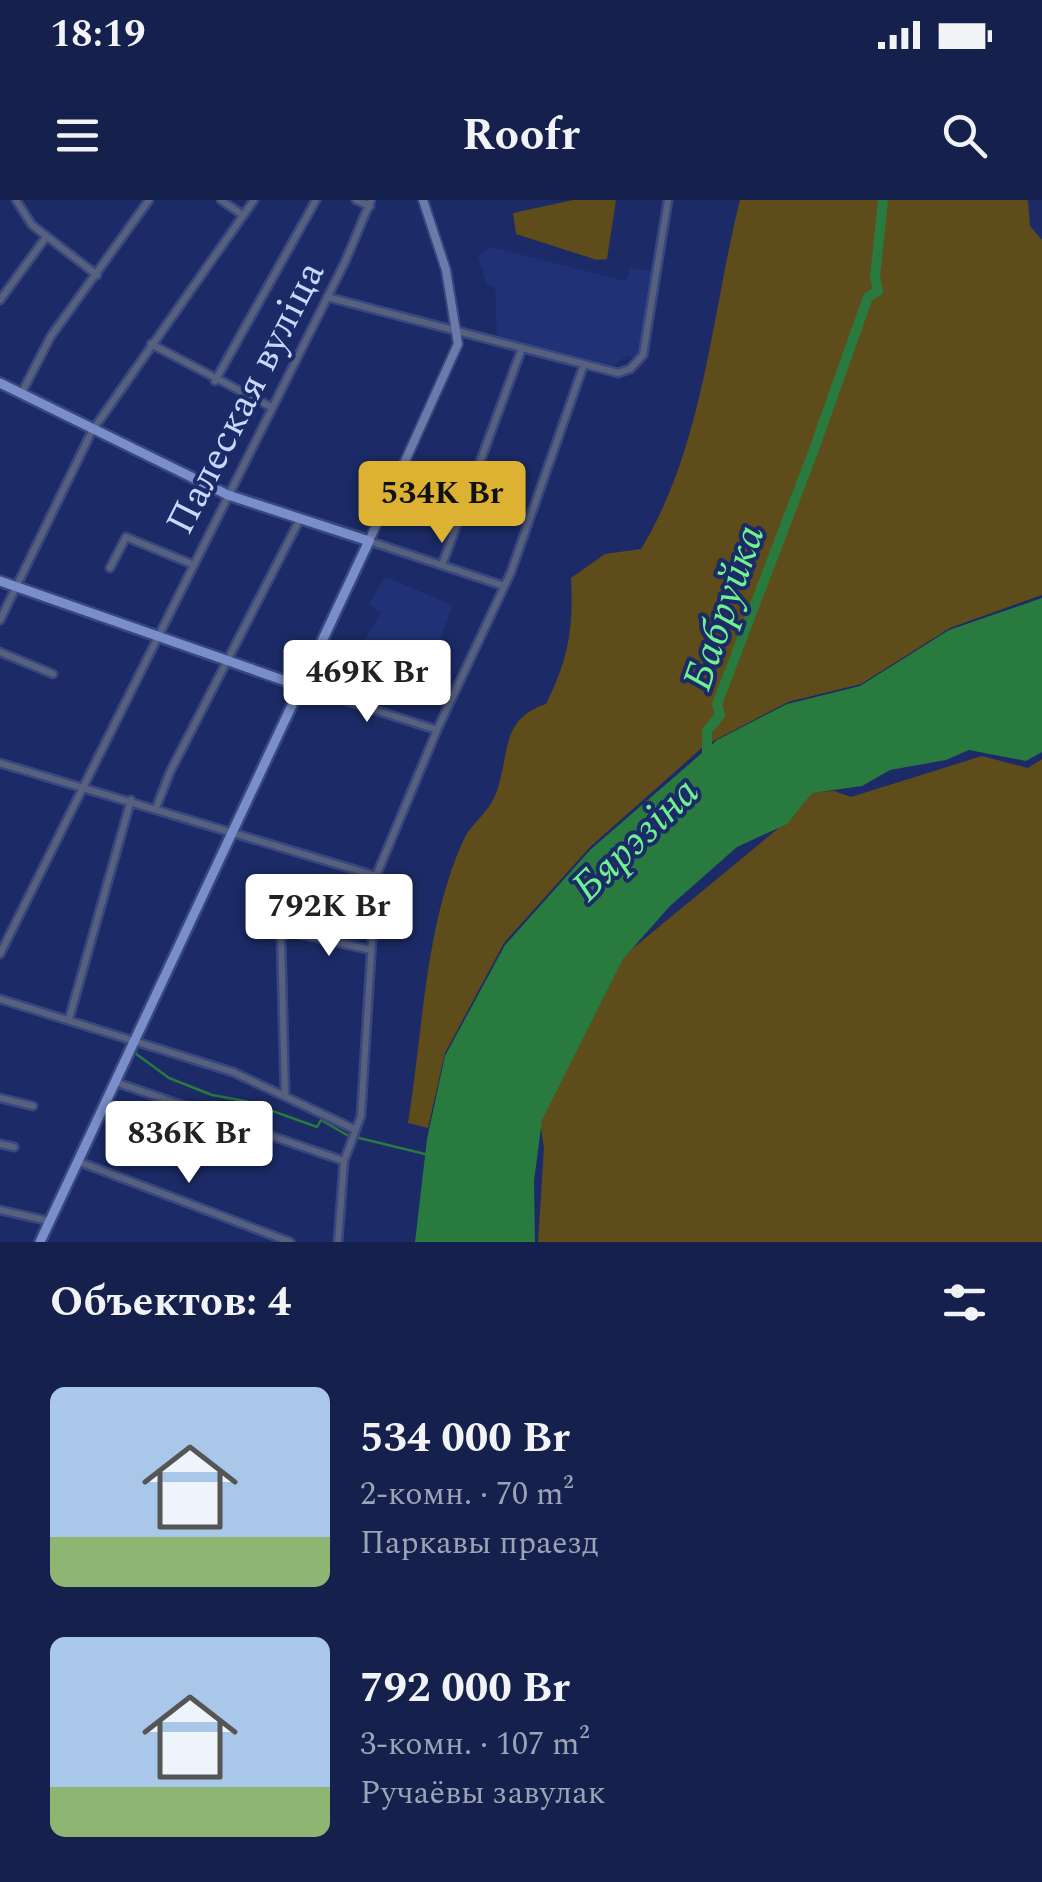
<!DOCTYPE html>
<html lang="ru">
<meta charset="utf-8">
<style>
:root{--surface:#15204d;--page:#222d57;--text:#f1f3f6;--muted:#9da3b6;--accent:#ddb233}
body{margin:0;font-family:Spectral,serif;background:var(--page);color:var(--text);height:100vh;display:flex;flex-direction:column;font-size:38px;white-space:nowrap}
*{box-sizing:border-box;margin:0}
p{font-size:32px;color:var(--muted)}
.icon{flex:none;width:55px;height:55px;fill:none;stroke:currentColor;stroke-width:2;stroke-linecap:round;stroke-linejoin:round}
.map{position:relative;height:1042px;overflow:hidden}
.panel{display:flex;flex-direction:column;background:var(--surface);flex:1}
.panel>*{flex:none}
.price{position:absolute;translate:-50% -85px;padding:0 22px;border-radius:10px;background:#fff;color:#222;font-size:32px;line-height:65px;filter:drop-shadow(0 2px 5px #0008)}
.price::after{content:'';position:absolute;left:50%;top:60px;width:30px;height:22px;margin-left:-15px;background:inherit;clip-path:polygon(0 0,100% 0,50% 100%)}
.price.on{background:var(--accent);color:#111}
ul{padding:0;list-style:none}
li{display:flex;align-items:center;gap:30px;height:250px;padding:0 50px}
li span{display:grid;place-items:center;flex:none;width:280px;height:200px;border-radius:15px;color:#555}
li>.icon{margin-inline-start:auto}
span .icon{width:120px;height:120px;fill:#fffc;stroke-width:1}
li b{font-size:42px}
h2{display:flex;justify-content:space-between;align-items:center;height:120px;padding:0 50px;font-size:42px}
.status{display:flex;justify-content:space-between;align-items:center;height:70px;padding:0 50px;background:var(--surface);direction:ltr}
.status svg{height:28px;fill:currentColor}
header{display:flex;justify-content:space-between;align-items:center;height:130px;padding:0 50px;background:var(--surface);font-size:45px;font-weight:700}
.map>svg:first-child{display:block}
.built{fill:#203175}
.green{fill:#5e4c1a}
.water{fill:#287a3e}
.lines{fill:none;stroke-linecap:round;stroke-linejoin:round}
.stream{stroke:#287a3e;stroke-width:2.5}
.river{stroke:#287a3e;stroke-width:10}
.street-casing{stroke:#38477f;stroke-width:11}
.secondary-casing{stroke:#38477f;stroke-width:12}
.primary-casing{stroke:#38477f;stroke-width:14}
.street{stroke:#57617e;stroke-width:6}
.secondary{stroke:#6b7ba9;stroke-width:8}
.primary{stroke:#7a8fca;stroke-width:9}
.labels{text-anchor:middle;stroke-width:8;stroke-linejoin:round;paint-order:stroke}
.street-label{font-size:40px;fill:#c8d7fc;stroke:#1c2b67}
.water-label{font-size:42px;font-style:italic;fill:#6df28c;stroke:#1c2b67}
</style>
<div class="status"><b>18:19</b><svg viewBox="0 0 49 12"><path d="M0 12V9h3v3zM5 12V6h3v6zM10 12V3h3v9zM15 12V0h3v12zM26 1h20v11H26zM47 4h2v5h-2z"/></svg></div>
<header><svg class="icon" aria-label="menu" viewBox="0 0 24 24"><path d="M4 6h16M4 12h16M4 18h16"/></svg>Roofr<svg class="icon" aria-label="search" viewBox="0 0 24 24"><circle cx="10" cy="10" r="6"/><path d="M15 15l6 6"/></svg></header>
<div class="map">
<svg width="1042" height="1042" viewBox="0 0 1042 1042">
<rect width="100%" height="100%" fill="#1c2b67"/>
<path class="built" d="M491,47L626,81L630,68L652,71L637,158L626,156L611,168L497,136L495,88L486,83L478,56Z
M386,377L452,405L425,487L419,489L353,462L381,412L368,404Z"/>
<path class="green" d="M573,0H616L607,59L597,60L516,34L513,13Z
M740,0H1028L1030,26L1042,40V395L950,428L861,484L788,502L704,546L590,647L504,743L445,853L428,928L408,923C423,832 425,723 464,639C471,624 488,613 495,596C511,556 498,520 546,504C568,461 574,427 571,378L605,354L641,349C704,246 711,116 740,0Z
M982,556L1028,568L1042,559V1042H538L544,948L540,921L621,758L786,622L810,592L834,591L851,597Z"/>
<path class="water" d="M1042,398V552L1026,561L969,550L946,560L890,570L862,586L812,593L787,624L737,647L670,706L623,759L542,920L534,981L535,1042H415L427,939L445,856L505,745L590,650L717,540L787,504L860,486L949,430Z"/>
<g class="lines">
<path class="stream" d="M135,853L169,878L212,895L245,901L317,927L321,920L347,935L425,954"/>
<path class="river" d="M819,235L868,97L878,91L875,77L883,0
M707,559V531L720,515L717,504L818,239"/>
<defs>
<path id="street" d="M16,0L32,25L97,75
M221,0L243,15
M356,0L370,6
M327,97L618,173L630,169L643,155L668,0
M0,100L46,37
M151,144L271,207
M215,181L316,0
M21,194L51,136L149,0
M369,341L504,386
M442,365L522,148
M110,368L126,337L194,365
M0,420L92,231L254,0
M0,452L53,474
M301,486L437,530
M0,563L376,676
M156,608L170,572L300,319
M0,754L345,62L371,0
M0,799L233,872L354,929
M69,819L131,600
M115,882L344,961
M285,894L281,737L290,732L371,750
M0,898L33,906
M0,944L14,947
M77,961L290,1042
M0,1010L49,1021
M338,1042L344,961L361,916L376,676L437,530L511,372L583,167"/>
<path id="secondary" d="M369,341L458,144L446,70L423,0"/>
<path id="primary" d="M0,183L228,295L369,341L40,1042
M0,381L300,486"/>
</defs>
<use href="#street" class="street-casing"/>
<use href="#secondary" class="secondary-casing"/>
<use href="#primary" class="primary-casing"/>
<use href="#street" class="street"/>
<use href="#secondary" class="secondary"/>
<use href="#primary" class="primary"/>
</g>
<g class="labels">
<g class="street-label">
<text transform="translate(244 197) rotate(-63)" y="14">Палеская вуліца</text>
</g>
<g class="water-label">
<text transform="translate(722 407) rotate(-71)" y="15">Бабруйка</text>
<text transform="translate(634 638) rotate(-44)" y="15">Бярэзіна</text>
</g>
</g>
</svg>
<b class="price on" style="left:442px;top:346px">534K Br</b>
<b class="price" style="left:367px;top:525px">469K Br</b>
<b class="price" style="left:329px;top:759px">792K Br</b>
<b class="price" style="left:189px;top:986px">836K Br</b>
</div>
<section class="panel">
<h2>Объектов: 4<svg class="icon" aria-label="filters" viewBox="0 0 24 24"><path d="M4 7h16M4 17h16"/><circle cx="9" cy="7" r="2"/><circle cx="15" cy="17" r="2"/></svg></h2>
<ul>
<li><span style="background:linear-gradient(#a9c7e8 75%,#8fb573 0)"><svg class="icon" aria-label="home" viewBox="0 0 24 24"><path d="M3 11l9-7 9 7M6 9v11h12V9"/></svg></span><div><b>534 000 Br</b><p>2-комн. · 70 m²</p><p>Паркавы праезд</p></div></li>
<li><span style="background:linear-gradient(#a9c7e8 75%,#8fb573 0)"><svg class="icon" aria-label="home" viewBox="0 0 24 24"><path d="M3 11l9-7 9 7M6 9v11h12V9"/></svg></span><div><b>792 000 Br</b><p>3-комн. · 107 m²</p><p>Ручаёвы завулак</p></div></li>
</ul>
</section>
